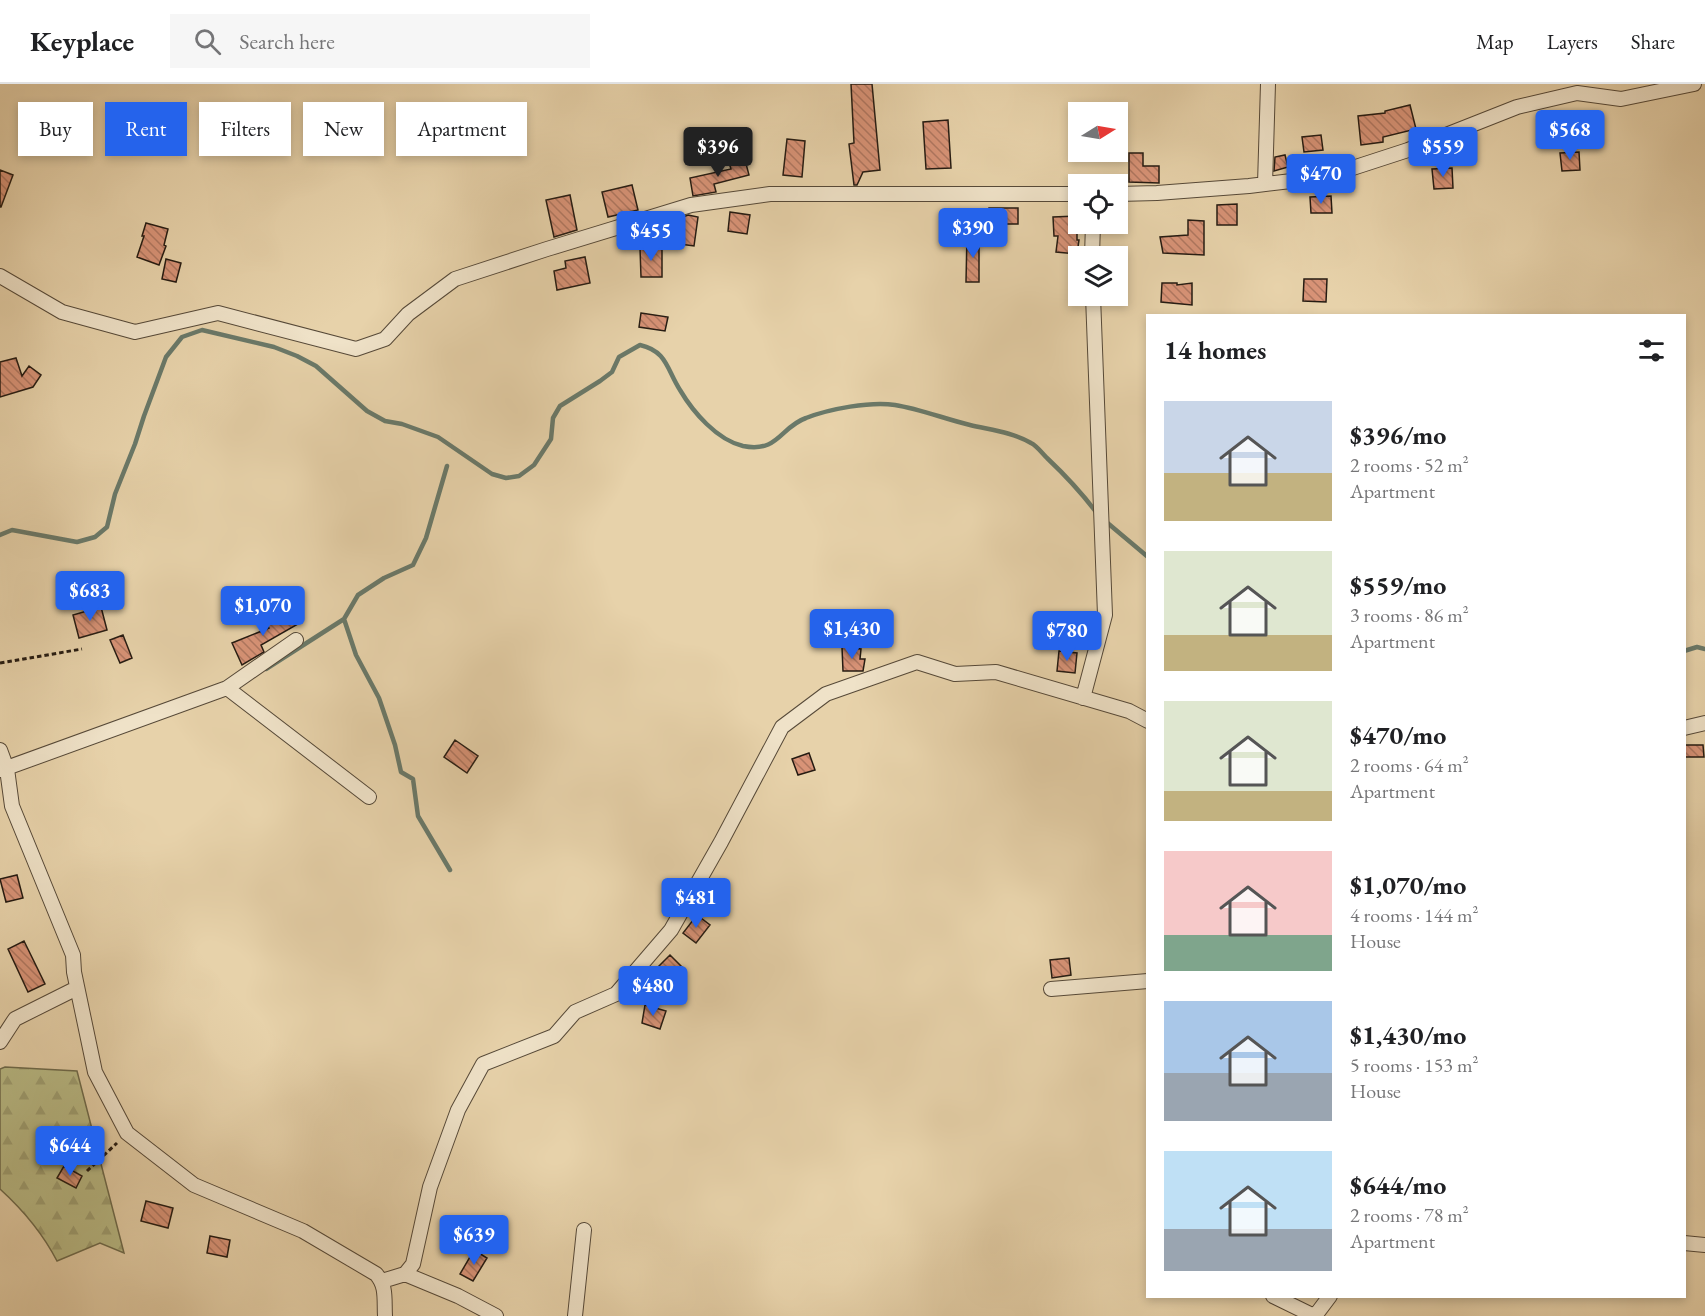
<!DOCTYPE html>
<meta charset="utf-8">
<style>
:root{--surface:#fff;--page:#f6f6f6;--text:#202124;--muted:#757577;--line:#e0e0e0;--accent:#2563eb}
body{margin:0;font-family:"EB Garamond",serif;background:var(--page);color:var(--text);height:100vh;display:flex;flex-direction:column;font-size:22px;white-space:nowrap}
*{box-sizing:border-box;margin:0}
p{font-size:20px;color:var(--muted)}
.icon{flex:none;width:33px;height:33px;fill:none;stroke:currentColor;stroke-width:2;stroke-linecap:round;stroke-linejoin:round}
.map{position:relative;flex:1;overflow:hidden}
.drawer{position:absolute;left:1146px;top:230px;width:540px;height:984px;display:flex;flex-direction:column;background:var(--surface);border-radius:0px;box-shadow:0 3px 9px #0003}
.drawer>*{flex:none}
.hud{position:absolute;left:18px;top:18px;width:570px;height:54px;display:flex;gap:12px}
.needle{width:39px;rotate:79deg}
.buttons{position:absolute;left:1068px;top:18px;display:grid;gap:12px}
.buttons a{display:grid;place-items:center;width:60px;height:60px;border-radius:0px;background:var(--surface);box-shadow:0 3px 9px #0003;font-size:30px}
.price{position:absolute;translate:-50% -51px;padding:0 14px;border-radius:6px;background:var(--accent);color:#fff;font-size:20px;line-height:39px;filter:drop-shadow(0 2px 3px #0008)}
.price::after{content:'';position:absolute;left:50%;top:36px;width:18px;height:14px;margin-left:-9px;background:inherit;clip-path:polygon(0 0,100% 0,50% 100%)}
.price.active{background:#222;color:#fff}
ul{padding:0;list-style:none}
li{display:flex;align-items:center;gap:18px;height:150px;padding:0 18px}
li span{display:grid;place-items:center;flex:none;width:168px;height:120px;border-radius:0px;color:#555}
li>.icon{margin-inline-start:auto}
span .icon{width:72px;height:72px;fill:#fffc;stroke-width:1}
li b{font-size:26px}
h2{display:flex;justify-content:space-between;align-items:center;height:72px;padding:0 18px;font-size:26px}
.chip{padding:0 21px;border-radius:0px;background:var(--surface);box-shadow:0 3px 9px #0003;font-size:21px;line-height:54px}
.chip.active{background:var(--accent);color:#fff}
header{display:flex;align-items:center;gap:36px;box-sizing:border-box;height:84px;padding:0 30px;background:var(--surface);border-bottom:2px solid var(--line)}
header strong{font-size:28px}
nav{display:flex;gap:33px;margin-inline-start:auto;font-size:21px}
.search{width:420px;height:54px;background:var(--page);display:flex;align-items:center;gap:15px;box-sizing:border-box;padding:0 21px;border-radius:0px;color:var(--muted);font-size:22px}
.map>svg:first-child{display:block}
.forest{fill:url(#forest-firs);stroke:#6f6b4c;stroke-width:1.5}
.lines{fill:none;stroke-linecap:round;stroke-linejoin:round}
.stream{stroke:#6a7969;stroke-width:4.5}
.building{fill:url(#building-back-hatch);stroke:#251b12;stroke-width:1.5}
.minor-casing{stroke:#564938;stroke-width:16}
.path{stroke:#251b12;stroke-width:3;stroke-dasharray:4.5 3;stroke-linecap:butt}
.minor{stroke:#efe2c8;stroke-width:14}
</style>
<header>
<strong>Keyplace</strong>
<div class="search"><svg class="icon" aria-label="search" viewBox="0 0 24 24"><circle cx="10" cy="10" r="6"/><path d="M15 15l6 6"/></svg>Search here</div>
<nav><a>Map</a><a>Layers</a><a>Share</a></nav>
</header>
<div class="map">
<svg width="1705" height="1232" viewBox="0 0 1705 1232">
<defs>
<pattern id="forest-firs" width="22" height="20" patternUnits="userSpaceOnUse" patternTransform="scale(1.5)"><rect width="22" height="20" fill="#b9bb86"/><path d="M5 1l3.5 6h-7zM16 11l3.5 6h-7z" fill="#9fa073"/></pattern>
<pattern id="building-back-hatch" width="6" height="6" patternUnits="userSpaceOnUse" patternTransform="scale(1.5)"><rect width="6" height="6" fill="#d89377"/><path d="M-1 5l2 2M0 0l6 6M5-1l2 2" fill="none" stroke="#af7760"/></pattern>
</defs>
<rect width="100%" height="100%" fill="#e7d2aa"/>
<filter id="stains"><feTurbulence type="fractalNoise" baseFrequency=".00333" numOctaves="4"/><feColorMatrix values="0 0 0 0 .2 0 0 0 0 .09 0 0 0 0 .02 0 0 0 .5 -.17"/></filter>
<radialGradient id="worn" r=".72"><stop offset=".6" stop-color="#630" stop-opacity="0"/><stop offset="1" stop-color="#630" stop-opacity=".3"/></radialGradient>
<path class="forest" d="M5,983L77,987L124,1169L100,1159L57,1177C43,1150 22,1125 0,1105V985Z"/>
<g class="lines">
<path class="stream" d="M447,382L426,454L413,481L384,494L358,511L344,535L356,571L379,614L395,661L401,688L413,695L418,732L450,786
M1104,436L1148,473
M0,451L12,446L77,458L95,453L107,443L115,410L135,360L144,332L166,273L182,253L202,246L274,263L297,272L316,282L367,327L385,337L402,340L438,353L492,390L506,394L519,392L534,381L551,355L553,334L560,322L600,297L612,288L619,273L640,261C667,267 667,286 680,306C693,328 717,356 743,362C779,369 780,343 806,334C829,325 871,317 895,321C920,325 945,335 970,341C991,346 1012,348 1031,359C1037,362 1042,369 1047,374C1065,391 1081,408 1096,428
M1684,567L1697,563L1705,565
M266,585L344,535"/>
</g>
<path class="building" d="M851,0H872L880,86L863,88L857,101H854L849,60L854,59Z
M1410,21L1416,45L1383,53V58L1361,61L1358,32L1385,29V27Z
M948,36L951,84L926,85L923,38Z
M1321,51L1323,66L1304,68L1302,53Z
M787,55L805,57L802,93L783,91Z
M1579,68L1580,86L1562,87L1560,69Z
M1129,69H1143V82H1159V99L1129,98Z
M1285,71L1288,83L1274,87L1275,73Z
M745,76L749,91L714,100L716,108L693,112L690,94L731,85L729,79Z
M1452,84L1453,104L1434,105L1432,85Z
M0,86L13,91L1,123H0Z
M632,101L638,126L608,133L602,108Z
M570,111L577,146L554,153L546,116Z
M1331,112L1332,129H1311L1310,113Z
M1237,120V141H1217V121Z
M989,124H1018V140H1004V156H988Z
M730,128L750,131L747,150L728,147Z
M688,131L698,133L694,162L680,160L683,133Z
M1077,132V156H1079L1077,170L1056,168L1058,152H1054L1053,133Z
M1188,136L1204,137V171L1163,169L1160,153L1188,151Z
M146,139L168,145L164,161L166,162L159,181L137,173L144,152H142Z
M967,151H979V198H966Z
M640,164H662V193H641Z
M585,173L590,199L557,206L554,187L566,184L565,177Z
M166,175L181,179L176,198L162,195Z
M1304,195H1327L1326,218L1303,217Z
M1162,199H1177V201L1192,199V221L1161,218Z
M641,229L668,233L665,247L639,243Z
M16,274L22,292L29,282L41,291L33,303L0,313V278Z
M101,523L107,546L79,554L73,531Z
M284,525L290,535L295,533L298,540L261,561L264,568L242,581L232,559L269,544L265,536Z
M123,551L132,574L120,579L110,556Z
M842,563L861,565L860,575H865L863,587H843Z
M1059,567L1077,569L1075,589L1057,587Z
M455,656L478,672L467,689L444,673Z
M1684,661H1703L1704,673H1684Z
M809,669L815,686L798,691L792,675Z
M17,791L23,814L6,818L0,795Z
M697,831L710,841L696,859L683,849Z
M24,857L45,900L28,908L8,865Z
M670,871L682,883L666,900L653,888Z
M1069,874L1071,891L1052,894L1050,876Z
M645,921L666,927L660,945L642,939Z
M64,1082L82,1092L76,1104L57,1094Z
M146,1117L173,1124L168,1144L141,1137Z
M210,1152L230,1156L227,1173L207,1169Z
M474,1166L487,1174L473,1197L460,1190Z"/>
<g class="lines">
<defs>
<path id="minor" d="M1265,100L1268,0
M1118,110L1157,109L1249,102L1325,93L1408,66L1517,23L1577,9L1621,15L1694,0
M1092,172L1093,140
M0,192L62,228L135,248L218,229L356,265L385,255L408,230L455,195L547,165L691,121L770,110H1078
M227,604L369,713
M1083,614L1105,531L1093,212
M1684,644L1705,639
M0,666L7,685L12,722L73,871L74,888L95,988L127,1049L194,1101L303,1147L376,1190C387,1202 384,1216 385,1232
M1,686L227,604L296,556
M1051,905L1148,897
M0,958L15,935L77,904
M1684,1159L1705,1161
M405,1190L458,1212L496,1232
M382,1197L405,1190L413,1180L430,1103L458,1026L483,980L554,952L575,928L616,910L671,846L721,758L782,643L826,610L917,578L955,590L996,588L1129,627L1148,637
M1273,1212L1314,1232
M575,1232L584,1146
M1315,1232L1330,1212"/>
</defs>
<use href="#minor" class="minor-casing"/>
<path class="path" d="M0,579L82,565
M87,1087L117,1059"/>
<use href="#minor" class="minor"/>
</g>
<rect width="100%" height="100%" filter="url(#stains)"/>
<rect width="100%" height="100%" fill="url(#worn)"/>
</svg>
<div class="buttons">
<a><svg class="needle" viewBox="-14 -14 28 28"><path d="M0-13l5 13h-10z" fill="#e53935"/><path d="M0 13l5-13h-10z" fill="#757577"/></svg></a>
<a><svg class="icon" aria-label="locate" viewBox="0 0 24 24"><circle cx="12" cy="12" r="6"/><path d="M12 2v4M12 18v4M2 12h4M18 12h4"/></svg></a>
<a><svg class="icon" aria-label="layers" viewBox="0 0 24 24"><path d="M12 4l9 5-9 5-9-5zM3 14l9 5 9-5"/></svg></a>
</div>
<b class="price" style="left:1570px;top:77px">$568</b>
<b class="price active" style="left:718px;top:94px">$396</b>
<b class="price" style="left:1443px;top:94px">$559</b>
<b class="price" style="left:1321px;top:121px">$470</b>
<b class="price" style="left:973px;top:175px">$390</b>
<b class="price" style="left:651px;top:178px">$455</b>
<b class="price" style="left:90px;top:538px">$683</b>
<b class="price" style="left:263px;top:553px">$1,070</b>
<b class="price" style="left:852px;top:576px">$1,430</b>
<b class="price" style="left:1067px;top:578px">$780</b>
<b class="price" style="left:696px;top:845px">$481</b>
<b class="price" style="left:653px;top:933px">$480</b>
<b class="price" style="left:70px;top:1093px">$644</b>
<b class="price" style="left:474px;top:1182px">$639</b>
<div class="hud">
<a class="chip">Buy</a>
<a class="chip active">Rent</a>
<a class="chip">Filters</a>
<a class="chip">New</a>
<a class="chip">Apartment</a>
</div>
<section class="drawer">
<h2>14 homes<svg class="icon" aria-label="filters" viewBox="0 0 24 24"><path d="M4 7h16M4 17h16"/><circle cx="9" cy="7" r="2"/><circle cx="15" cy="17" r="2"/></svg></h2>
<ul>
<li><span style="background:linear-gradient(#c9d6e8 60%,#c2b280 0)"><svg class="icon" aria-label="home" viewBox="0 0 24 24"><path d="M3 11l9-7 9 7M6 9v11h12V9"/></svg></span><div><b>$396/mo</b><p>2 rooms · 52 m²</p><p>Apartment</p></div></li>
<li><span style="background:linear-gradient(#dfe7d0 70%,#c2b280 0)"><svg class="icon" aria-label="home" viewBox="0 0 24 24"><path d="M3 11l9-7 9 7M6 9v11h12V9"/></svg></span><div><b>$559/mo</b><p>3 rooms · 86 m²</p><p>Apartment</p></div></li>
<li><span style="background:linear-gradient(#dfe7d0 75%,#c2b280 0)"><svg class="icon" aria-label="home" viewBox="0 0 24 24"><path d="M3 11l9-7 9 7M6 9v11h12V9"/></svg></span><div><b>$470/mo</b><p>2 rooms · 64 m²</p><p>Apartment</p></div></li>
<li><span style="background:linear-gradient(#f6c9c9 70%,#7fa58c 0)"><svg class="icon" aria-label="home" viewBox="0 0 24 24"><path d="M3 11l9-7 9 7M6 9v11h12V9"/></svg></span><div><b>$1,070/mo</b><p>4 rooms · 144 m²</p><p>House</p></div></li>
<li><span style="background:linear-gradient(#a9c7e8 60%,#9aa5b1 0)"><svg class="icon" aria-label="home" viewBox="0 0 24 24"><path d="M3 11l9-7 9 7M6 9v11h12V9"/></svg></span><div><b>$1,430/mo</b><p>5 rooms · 153 m²</p><p>House</p></div></li>
<li><span style="background:linear-gradient(#bfe0f5 65%,#9aa5b1 0)"><svg class="icon" aria-label="home" viewBox="0 0 24 24"><path d="M3 11l9-7 9 7M6 9v11h12V9"/></svg></span><div><b>$644/mo</b><p>2 rooms · 78 m²</p><p>Apartment</p></div></li>
</ul>
</section>
</div>
